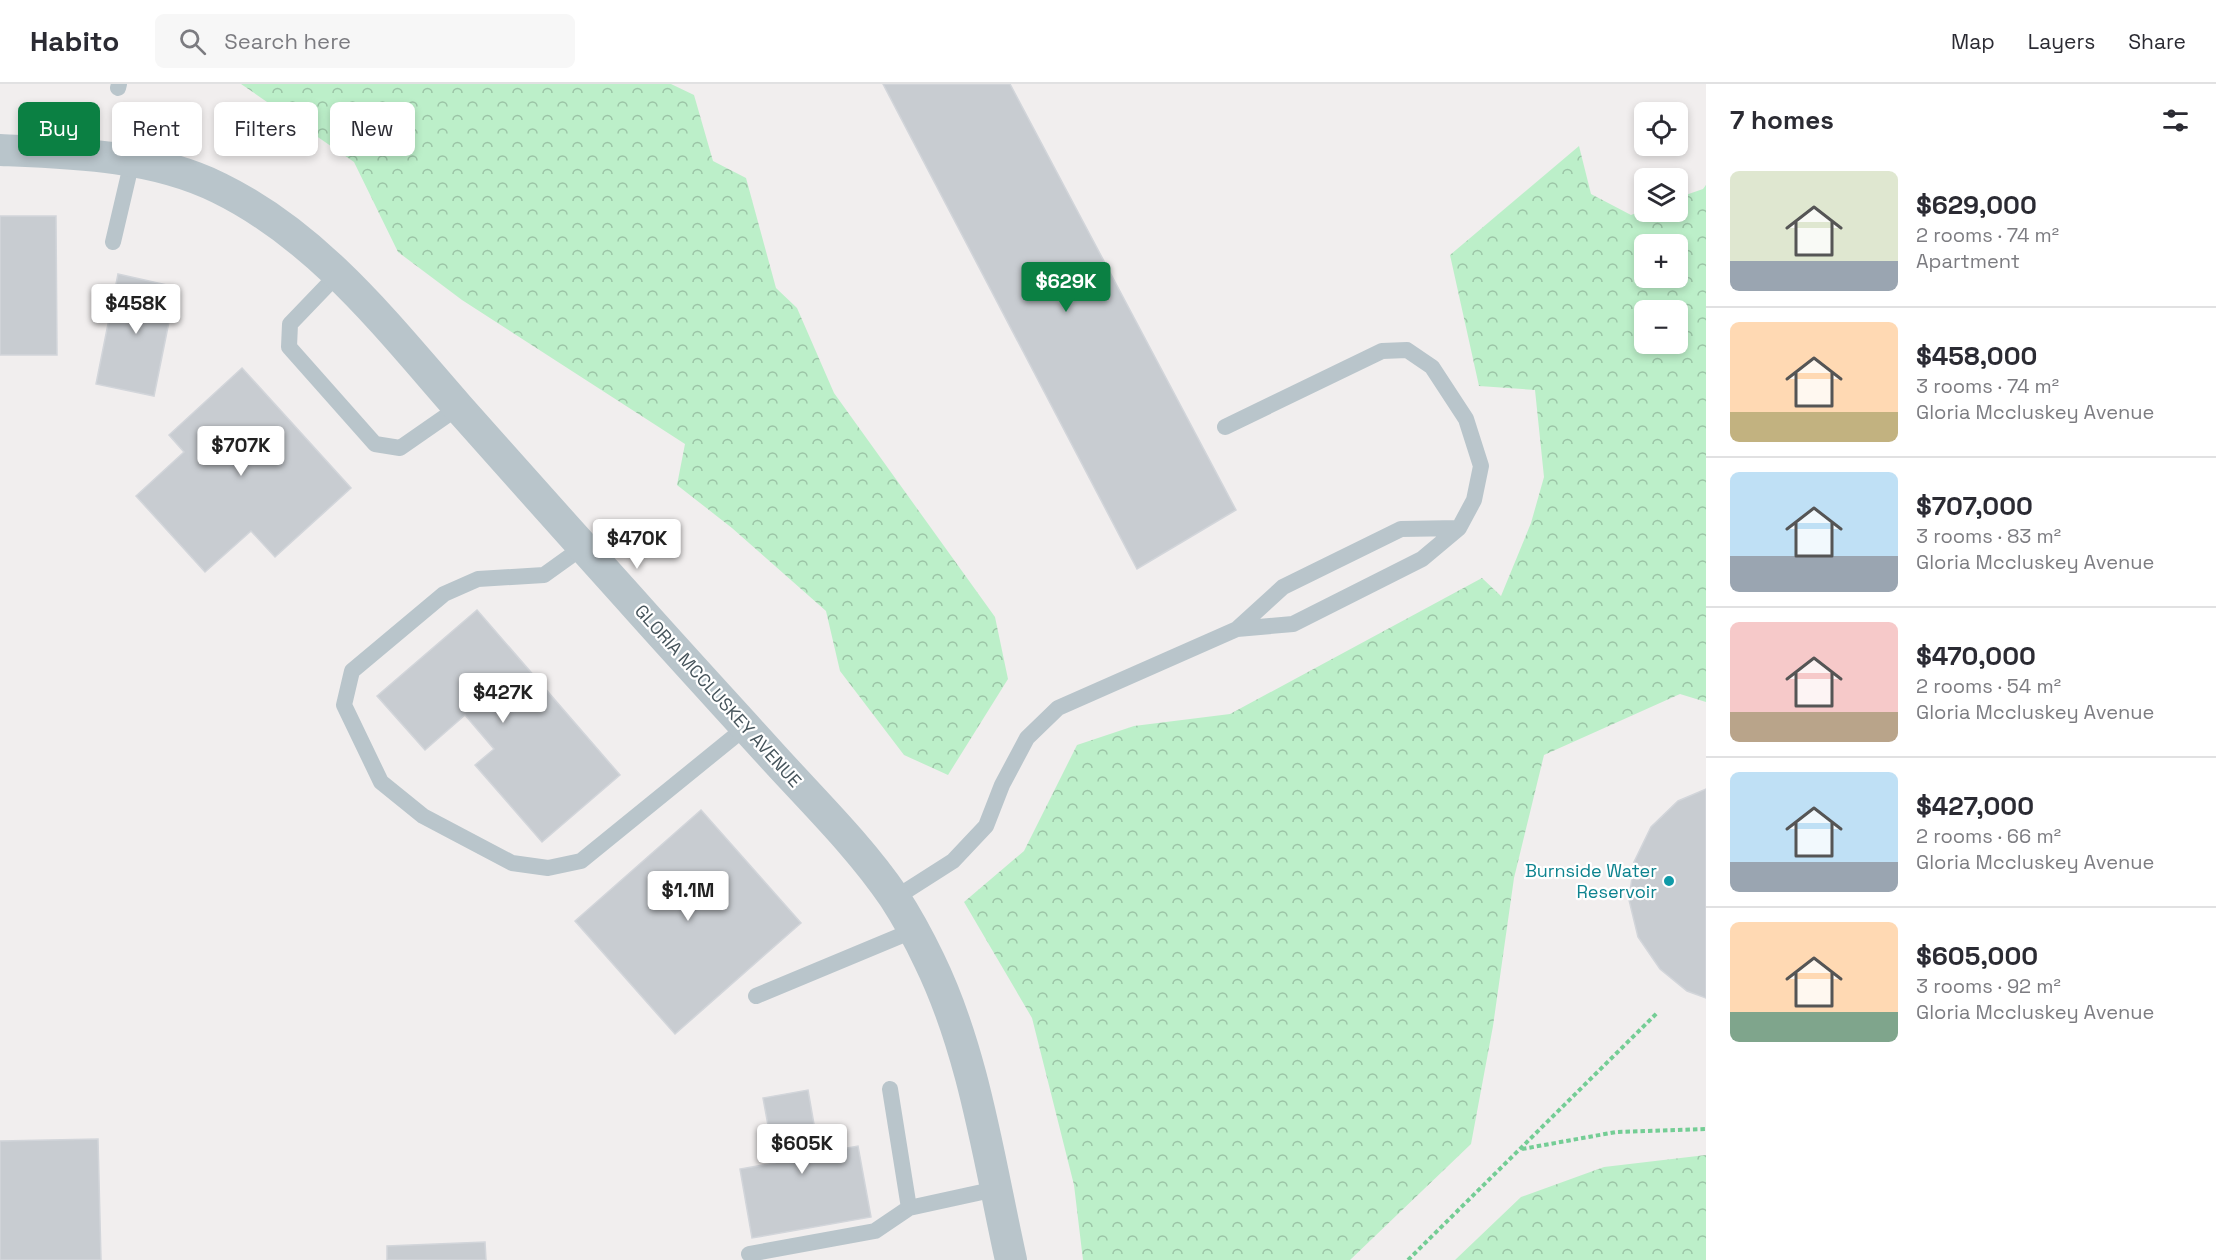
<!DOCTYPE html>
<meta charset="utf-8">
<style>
:root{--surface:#fff;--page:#f7f7f7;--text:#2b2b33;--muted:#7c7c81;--line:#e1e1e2;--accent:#0b8043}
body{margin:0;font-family:"Space Grotesk",sans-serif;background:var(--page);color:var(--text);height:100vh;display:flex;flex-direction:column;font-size:22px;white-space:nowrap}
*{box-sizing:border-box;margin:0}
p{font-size:20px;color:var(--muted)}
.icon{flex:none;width:33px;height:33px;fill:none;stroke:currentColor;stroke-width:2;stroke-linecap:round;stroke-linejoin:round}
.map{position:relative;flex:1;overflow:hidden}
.panel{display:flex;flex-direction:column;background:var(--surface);width:510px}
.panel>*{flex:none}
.hud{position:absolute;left:18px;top:18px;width:570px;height:54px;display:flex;gap:12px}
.controls{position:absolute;left:1634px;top:18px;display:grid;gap:12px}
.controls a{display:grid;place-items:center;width:54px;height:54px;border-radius:9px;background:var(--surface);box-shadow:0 3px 9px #0003;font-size:30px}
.price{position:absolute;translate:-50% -51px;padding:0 14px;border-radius:6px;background:#fff;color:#222;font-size:20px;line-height:39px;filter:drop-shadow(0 2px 3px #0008)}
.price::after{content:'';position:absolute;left:50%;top:36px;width:18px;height:14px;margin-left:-9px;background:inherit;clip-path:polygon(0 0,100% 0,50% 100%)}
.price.selected{background:var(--accent);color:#fff}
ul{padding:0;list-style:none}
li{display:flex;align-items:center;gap:18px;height:150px;padding:0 24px}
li+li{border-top:2px solid var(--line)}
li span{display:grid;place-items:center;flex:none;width:168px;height:120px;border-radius:9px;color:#555}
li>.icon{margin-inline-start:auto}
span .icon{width:72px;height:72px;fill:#fffc;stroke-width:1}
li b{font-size:26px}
h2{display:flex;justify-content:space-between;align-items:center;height:72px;padding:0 24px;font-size:26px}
.chip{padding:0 21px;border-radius:9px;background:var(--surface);box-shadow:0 3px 9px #0003;font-size:21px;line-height:54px}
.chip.selected{background:var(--accent);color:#fff}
header{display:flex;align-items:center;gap:36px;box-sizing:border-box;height:84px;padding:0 30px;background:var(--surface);border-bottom:2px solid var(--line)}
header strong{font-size:28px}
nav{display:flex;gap:33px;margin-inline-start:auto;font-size:21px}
.search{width:420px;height:54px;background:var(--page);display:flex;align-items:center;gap:15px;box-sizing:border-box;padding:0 21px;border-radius:9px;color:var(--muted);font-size:22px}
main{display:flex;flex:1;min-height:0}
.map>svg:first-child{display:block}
.forest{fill:url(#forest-crowns);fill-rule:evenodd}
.building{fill:#c8ccd1;stroke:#d2d5da;stroke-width:1.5}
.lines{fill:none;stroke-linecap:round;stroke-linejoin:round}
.path{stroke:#74cd95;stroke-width:4;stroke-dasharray:4.5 3;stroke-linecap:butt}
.lane{stroke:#b9c5cb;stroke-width:16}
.street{stroke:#b9c5cb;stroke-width:32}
.culture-dot{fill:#0f9aa8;stroke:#fff;stroke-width:2}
.labels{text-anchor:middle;stroke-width:4.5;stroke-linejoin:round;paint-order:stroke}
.street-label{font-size:18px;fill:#46545b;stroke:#fff}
.culture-label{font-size:18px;fill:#0d838f;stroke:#fff;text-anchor:end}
</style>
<header>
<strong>Habito</strong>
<div class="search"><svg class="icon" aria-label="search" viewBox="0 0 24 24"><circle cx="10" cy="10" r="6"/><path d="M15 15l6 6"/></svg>Search here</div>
<nav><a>Map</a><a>Layers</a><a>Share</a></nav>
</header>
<main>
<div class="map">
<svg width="1706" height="1176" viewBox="0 0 1706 1176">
<defs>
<pattern id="forest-crowns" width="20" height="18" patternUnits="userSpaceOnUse" patternTransform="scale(1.5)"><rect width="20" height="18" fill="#bcefc9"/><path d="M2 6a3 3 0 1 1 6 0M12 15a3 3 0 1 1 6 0" fill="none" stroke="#9bc4a6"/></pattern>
</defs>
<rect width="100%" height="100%" fill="#f1eeee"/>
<path class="forest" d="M241,0H671L694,11L713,77L746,94L776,204L797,224L834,309L995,533L1008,595L948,691L904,671L840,587L826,527L732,444L677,401L685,360L462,216L398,168L354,78Z
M1579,62L1591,110L1631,131L1644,126L1677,128V114L1703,105L1706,101V618L1680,610L1544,671L1514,794L1493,942L1471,1060L1350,1176H1083L1074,1101L1032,934L964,818L1024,767L1077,661L1134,642L1230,630L1482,494L1501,512L1531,439L1544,393L1535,306L1479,302L1450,171ZM1644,160H1677V194H1644ZM1644,226H1677V260H1644Z
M1706,1071V1176H1455L1521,1113L1604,1083Z"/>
<path class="building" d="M883,0H1010L1236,426L1137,485Z
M0,132H56L57,271H0Z
M118,190L176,203L154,312L96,300Z
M242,284L351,404L275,473L251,447L205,488L136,412L184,368L169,351Z
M477,526L620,691L542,758L475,681L494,665L465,631L425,666L377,612Z
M1706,705V914L1687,907L1660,885L1638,853L1629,816L1634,778L1651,743L1678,717Z
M701,726L801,839L675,950L575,837Z
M808,1006L819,1069L858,1062L871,1133L752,1154L740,1085L775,1079L763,1014Z
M98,1055L101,1176H0V1057Z
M485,1158L486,1176H387V1162Z"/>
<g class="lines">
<path class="path" d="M1522,1065L1616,1048L1706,1045
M1408,1176L1658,928"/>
<path class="lane" d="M118,4L119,0
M113,158L132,77
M338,190L290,240L289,263L375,360L400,364L459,323
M583,463L544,491L478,495L444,510L352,587L344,621L381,698L423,732L512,779L548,784L581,777L746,643
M1237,545L1283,503L1401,445L1459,444
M895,814L953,777L986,742L1002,701L1027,654L1058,624L1237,545L1293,540L1422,475L1459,444L1474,416L1481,382L1466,335L1432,283L1407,266L1382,267L1225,343
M756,912L912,847
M890,1005L909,1124
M749,1170L875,1147L909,1124L996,1105"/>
<path class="street" d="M0,66C72,69 153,71 219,104C319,153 387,242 459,324C515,387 572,451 629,514C677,568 726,621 774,674C815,719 860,763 894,813C907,833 919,855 929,876C974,968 989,1077 1011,1176"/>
</g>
<circle class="culture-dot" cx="1669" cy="797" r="6"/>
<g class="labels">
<g class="street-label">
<text transform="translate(718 612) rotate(48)" y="6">GLORIA MCCLUSKEY AVENUE</text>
</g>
<g class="culture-label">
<text x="1657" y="793">Burnside Water<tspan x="1657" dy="21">Reservoir</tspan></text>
</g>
</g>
</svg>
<div class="controls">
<a><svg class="icon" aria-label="locate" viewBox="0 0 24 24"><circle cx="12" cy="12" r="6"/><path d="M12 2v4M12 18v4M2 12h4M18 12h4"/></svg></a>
<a><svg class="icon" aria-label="layers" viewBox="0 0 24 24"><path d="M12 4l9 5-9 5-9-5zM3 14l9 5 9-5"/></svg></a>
<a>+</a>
<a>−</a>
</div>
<b class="price selected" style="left:1066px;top:229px">$629K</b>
<b class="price" style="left:136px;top:251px">$458K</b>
<b class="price" style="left:241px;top:393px">$707K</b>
<b class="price" style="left:637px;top:486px">$470K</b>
<b class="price" style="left:503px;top:640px">$427K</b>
<b class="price" style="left:688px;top:838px">$1.1M</b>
<b class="price" style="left:802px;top:1091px">$605K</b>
<div class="hud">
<a class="chip selected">Buy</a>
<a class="chip">Rent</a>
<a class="chip">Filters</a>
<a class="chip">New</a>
</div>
</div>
<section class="panel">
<h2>7 homes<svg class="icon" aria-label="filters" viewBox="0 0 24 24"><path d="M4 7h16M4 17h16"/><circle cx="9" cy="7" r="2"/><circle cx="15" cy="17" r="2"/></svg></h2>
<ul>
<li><span style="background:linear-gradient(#dfe7d0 75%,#9aa5b1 0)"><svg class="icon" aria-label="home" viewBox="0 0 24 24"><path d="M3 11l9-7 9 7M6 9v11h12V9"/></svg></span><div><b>$629,000</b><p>2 rooms · 74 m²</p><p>Apartment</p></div></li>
<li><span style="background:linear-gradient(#ffd9b3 75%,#c2b280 0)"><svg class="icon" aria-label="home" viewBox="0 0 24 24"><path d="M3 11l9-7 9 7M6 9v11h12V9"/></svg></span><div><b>$458,000</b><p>3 rooms · 74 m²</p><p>Gloria Mccluskey Avenue</p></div></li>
<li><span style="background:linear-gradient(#bfe0f5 70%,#9aa5b1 0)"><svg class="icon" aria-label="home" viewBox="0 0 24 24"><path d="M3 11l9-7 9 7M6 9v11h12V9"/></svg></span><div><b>$707,000</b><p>3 rooms · 83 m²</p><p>Gloria Mccluskey Avenue</p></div></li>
<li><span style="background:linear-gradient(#f6c9c9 75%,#b9a48a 0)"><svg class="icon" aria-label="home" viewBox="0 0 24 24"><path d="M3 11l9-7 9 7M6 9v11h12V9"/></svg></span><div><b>$470,000</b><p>2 rooms · 54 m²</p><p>Gloria Mccluskey Avenue</p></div></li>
<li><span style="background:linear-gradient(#bfe0f5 75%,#9aa5b1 0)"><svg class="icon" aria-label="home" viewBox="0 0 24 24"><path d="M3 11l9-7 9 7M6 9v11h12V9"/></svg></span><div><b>$427,000</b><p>2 rooms · 66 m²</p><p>Gloria Mccluskey Avenue</p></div></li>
<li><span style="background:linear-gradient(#ffd9b3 75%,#7fa58c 0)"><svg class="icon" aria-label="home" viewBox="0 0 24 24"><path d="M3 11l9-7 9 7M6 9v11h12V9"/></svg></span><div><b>$605,000</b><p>3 rooms · 92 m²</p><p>Gloria Mccluskey Avenue</p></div></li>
</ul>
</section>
</main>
